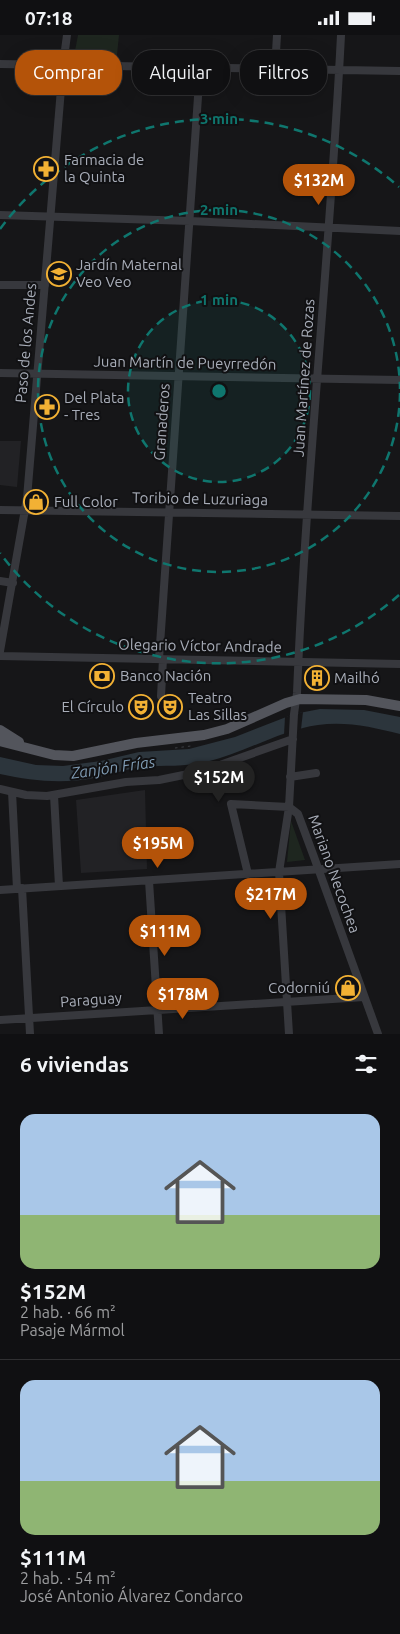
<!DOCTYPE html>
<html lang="es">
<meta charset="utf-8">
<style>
:root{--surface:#101012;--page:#19191b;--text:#f1f3f6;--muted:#9c9d9f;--line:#303032;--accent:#b45309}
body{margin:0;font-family:Ubuntu,sans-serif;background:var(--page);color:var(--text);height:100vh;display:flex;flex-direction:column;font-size:19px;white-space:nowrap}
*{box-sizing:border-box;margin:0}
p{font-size:16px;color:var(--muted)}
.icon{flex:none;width:28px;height:28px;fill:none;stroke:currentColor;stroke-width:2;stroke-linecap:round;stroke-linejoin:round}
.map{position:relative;height:999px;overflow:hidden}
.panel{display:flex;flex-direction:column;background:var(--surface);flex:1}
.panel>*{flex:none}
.guide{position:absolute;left:15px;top:15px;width:370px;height:45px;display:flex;gap:10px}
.price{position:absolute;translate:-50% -42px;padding:0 11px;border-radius:18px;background:var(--accent);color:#fff;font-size:16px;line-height:32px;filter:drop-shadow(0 1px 2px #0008)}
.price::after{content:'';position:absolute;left:50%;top:30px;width:15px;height:11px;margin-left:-8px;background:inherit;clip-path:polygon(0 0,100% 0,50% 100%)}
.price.selected{background:#222;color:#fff}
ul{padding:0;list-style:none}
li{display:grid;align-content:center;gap:10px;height:265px;padding:0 20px}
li+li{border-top:1px solid var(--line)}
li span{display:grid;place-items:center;height:155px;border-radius:15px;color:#555}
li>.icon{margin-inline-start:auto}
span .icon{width:90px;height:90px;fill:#fffc;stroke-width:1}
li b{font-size:21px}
h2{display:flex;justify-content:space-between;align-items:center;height:60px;padding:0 20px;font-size:21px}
.chip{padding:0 18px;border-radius:20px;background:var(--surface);box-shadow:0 5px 20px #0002,0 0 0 1px var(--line);font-size:18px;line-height:45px}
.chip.selected{background:var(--accent);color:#fff}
.status{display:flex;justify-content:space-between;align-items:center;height:35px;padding:0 25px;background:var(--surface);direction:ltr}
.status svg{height:14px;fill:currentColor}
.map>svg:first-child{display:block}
.built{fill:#222225}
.green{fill:#1e261f}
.water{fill:#2c353c}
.pier{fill:#161618}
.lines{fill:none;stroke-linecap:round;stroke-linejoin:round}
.path{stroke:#3d3f44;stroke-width:1;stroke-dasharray:2.5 4;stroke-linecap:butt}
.minor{stroke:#37383d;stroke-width:8}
.major{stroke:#53555c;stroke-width:10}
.ring{fill:none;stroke:#0f766e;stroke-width:2.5;stroke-dasharray:9 6}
.labels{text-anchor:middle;stroke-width:4;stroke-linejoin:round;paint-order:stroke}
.poi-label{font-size:15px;fill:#a8adb8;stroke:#111113;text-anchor:start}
.street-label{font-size:15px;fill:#a8adb8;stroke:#111113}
.water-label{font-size:16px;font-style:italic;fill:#7f9bb3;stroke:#111113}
.centre{fill:#0f766e;stroke:#111113;stroke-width:2.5}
.ring-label{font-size:15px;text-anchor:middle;font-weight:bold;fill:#0f766e;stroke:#111113;stroke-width:4;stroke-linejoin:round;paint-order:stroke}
</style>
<div class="status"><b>07:18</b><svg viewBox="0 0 49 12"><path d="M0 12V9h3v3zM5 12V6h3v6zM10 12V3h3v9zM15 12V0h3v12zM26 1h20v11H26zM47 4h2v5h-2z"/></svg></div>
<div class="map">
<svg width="400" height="999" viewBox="0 0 400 999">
<rect width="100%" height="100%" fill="#161618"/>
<path class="built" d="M0,406H21L17,452L0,450Z
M145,755L147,834L81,838L76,765Z"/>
<path class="green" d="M78,0H119L117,20H78L75,16Z
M291,786L305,825L287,827Z"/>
<path class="water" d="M320,674L364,675L400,682V699C373,692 345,686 318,690C281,695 244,718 206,727C185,732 164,730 142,732C126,734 110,740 94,743C62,749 32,746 0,739V722L36,730L63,731L101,726L139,717L189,714L235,702L294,679Z"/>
<path class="pier" d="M303,677L301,694L284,700L285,682Z"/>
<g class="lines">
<path class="path" d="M175,713L191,711"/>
<path class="minor" d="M0,29L400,36
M275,34L277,0
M0,180L190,186L400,196
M0,250H45
M0,338L400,345
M0,475L400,481
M0,546L13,548
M0,616L27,463L63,30L67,0
M0,621L400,629
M159,624L200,33
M161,661L163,624
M290,742L316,738
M0,754L26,760L47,761L126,747L159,745L203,736L293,704
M12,757L17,854
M54,760L59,851
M289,772L298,779L314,822L378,999
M248,839L231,769L289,772
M149,846L159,999
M22,853L30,999
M0,855L400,829
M0,985L364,962
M289,999L279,837L289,772L294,679L297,658C306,438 330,220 341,0"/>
<path class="major" d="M0,695L19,707
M0,706L54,720L73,721L136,708L204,700L227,694L286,668L300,664L366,665L400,671"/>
</g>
<circle cx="219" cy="356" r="91" fill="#0f766e" fill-opacity=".12"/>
<g class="ring">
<circle cx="219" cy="356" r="91"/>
<path d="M400 358A181 181 0 1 1 400 354"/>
<path d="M399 560A272 272 0 0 1 0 518M0 194A272 272 0 0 1 399 152"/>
</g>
<defs>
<symbol id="pharmacy-ring" viewBox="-11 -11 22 22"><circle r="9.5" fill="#111113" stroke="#f2b134" stroke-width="1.5"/><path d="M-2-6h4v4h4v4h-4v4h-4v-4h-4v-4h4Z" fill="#f2b134"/></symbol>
<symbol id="school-ring" viewBox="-11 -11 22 22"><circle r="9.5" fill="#111113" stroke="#f2b134" stroke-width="1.5"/><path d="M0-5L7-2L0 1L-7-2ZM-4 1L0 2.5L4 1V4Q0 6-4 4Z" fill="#f2b134"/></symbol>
<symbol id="shop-ring" viewBox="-11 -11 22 22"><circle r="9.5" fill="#111113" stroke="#f2b134" stroke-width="1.5"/><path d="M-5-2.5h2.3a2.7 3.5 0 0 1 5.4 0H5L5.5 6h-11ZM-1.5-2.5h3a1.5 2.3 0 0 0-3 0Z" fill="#f2b134"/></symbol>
<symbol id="bank-ring" viewBox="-11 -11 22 22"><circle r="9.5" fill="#111113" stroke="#f2b134" stroke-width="1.5"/><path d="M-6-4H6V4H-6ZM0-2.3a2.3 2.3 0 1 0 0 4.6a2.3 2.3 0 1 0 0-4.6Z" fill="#f2b134"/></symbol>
<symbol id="building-ring" viewBox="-11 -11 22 22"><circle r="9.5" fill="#111113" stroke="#f2b134" stroke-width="1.5"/><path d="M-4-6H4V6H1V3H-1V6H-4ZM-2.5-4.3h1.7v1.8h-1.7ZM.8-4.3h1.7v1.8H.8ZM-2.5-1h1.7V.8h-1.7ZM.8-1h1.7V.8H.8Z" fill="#f2b134"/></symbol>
<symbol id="theatre-ring" viewBox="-11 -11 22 22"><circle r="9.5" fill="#111113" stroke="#f2b134" stroke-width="1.5"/><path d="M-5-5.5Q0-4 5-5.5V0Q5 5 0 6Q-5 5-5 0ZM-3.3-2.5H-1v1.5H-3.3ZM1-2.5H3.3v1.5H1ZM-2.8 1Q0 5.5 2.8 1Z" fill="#f2b134"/></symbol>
</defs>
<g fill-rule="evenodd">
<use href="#pharmacy-ring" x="32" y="120" width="28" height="28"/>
<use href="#school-ring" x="45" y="225" width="28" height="28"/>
<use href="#pharmacy-ring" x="33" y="358" width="28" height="28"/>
<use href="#shop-ring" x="22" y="453" width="28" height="28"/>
<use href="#bank-ring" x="88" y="627" width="28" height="28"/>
<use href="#building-ring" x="303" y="629" width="28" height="28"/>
<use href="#theatre-ring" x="127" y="658" width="28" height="28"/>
<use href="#theatre-ring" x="156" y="658" width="28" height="28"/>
<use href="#shop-ring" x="334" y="939" width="28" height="28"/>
</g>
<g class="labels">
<g class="poi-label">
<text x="64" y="130">Farmacia de<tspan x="64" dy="17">la Quinta</tspan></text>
<text x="76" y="235">Jardín Maternal<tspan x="76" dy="17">Veo Veo</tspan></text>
<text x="64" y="368">Del Plata<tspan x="64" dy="17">- Tres</tspan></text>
<text x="54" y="472">Full Color</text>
<text x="120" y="646">Banco Nación</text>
<text x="334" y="648">Mailhó</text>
<text x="188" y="668">Teatro<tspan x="188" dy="17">Las Sillas</tspan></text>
<text x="124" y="677" text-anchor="end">El Círculo</text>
<text x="330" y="958" text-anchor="end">Codorniú</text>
</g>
<g class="street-label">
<text transform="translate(26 308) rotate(-85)" y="5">Paso de los Andes</text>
<text transform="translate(185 328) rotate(1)" y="5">Juan Martín de Pueyrredón</text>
<text transform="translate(304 343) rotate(-86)" y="5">Juan Martínez de Rozas</text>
<text transform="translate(162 387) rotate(-86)" y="5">Granaderos</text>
<text transform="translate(200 464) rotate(1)" y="5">Toribio de Luzuriaga</text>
<text transform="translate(200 611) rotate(1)" y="5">Olegario Víctor Andrade</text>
<text transform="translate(334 839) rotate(70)" y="5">Mariano Necochea</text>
<text transform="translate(91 965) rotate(-4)" y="5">Paraguay</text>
</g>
<g class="water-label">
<text transform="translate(113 732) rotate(-8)" y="6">Zanjón Frías</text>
</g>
</g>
<circle cx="219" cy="356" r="8" class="centre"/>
<g class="ring-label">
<text x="219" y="89">3 min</text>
<text x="219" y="180">2 min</text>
<text x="219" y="270">1 min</text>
</g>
</svg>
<b class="price" style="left:319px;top:171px">$132M</b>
<b class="price selected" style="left:219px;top:768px">$152M</b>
<b class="price" style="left:158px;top:834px">$195M</b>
<b class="price" style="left:271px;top:885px">$217M</b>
<b class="price" style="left:165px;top:922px">$111M</b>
<b class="price" style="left:183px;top:985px">$178M</b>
<div class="guide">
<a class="chip selected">Comprar</a>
<a class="chip">Alquilar</a>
<a class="chip">Filtros</a>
</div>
</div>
<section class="panel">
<h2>6 viviendas<svg class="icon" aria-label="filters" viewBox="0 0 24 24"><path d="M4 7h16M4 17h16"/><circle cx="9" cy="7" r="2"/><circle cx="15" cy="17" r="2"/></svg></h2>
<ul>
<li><span style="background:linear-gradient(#a9c7e8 65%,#8fb573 0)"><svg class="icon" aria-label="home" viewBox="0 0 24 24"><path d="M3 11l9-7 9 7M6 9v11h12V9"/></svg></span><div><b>$152M</b><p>2 hab. · 66 m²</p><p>Pasaje Mármol</p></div></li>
<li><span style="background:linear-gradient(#a9c7e8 65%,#8fb573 0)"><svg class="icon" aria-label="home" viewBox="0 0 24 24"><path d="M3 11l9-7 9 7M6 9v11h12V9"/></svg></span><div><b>$111M</b><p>2 hab. · 54 m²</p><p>José Antonio Álvarez Condarco</p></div></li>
</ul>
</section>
